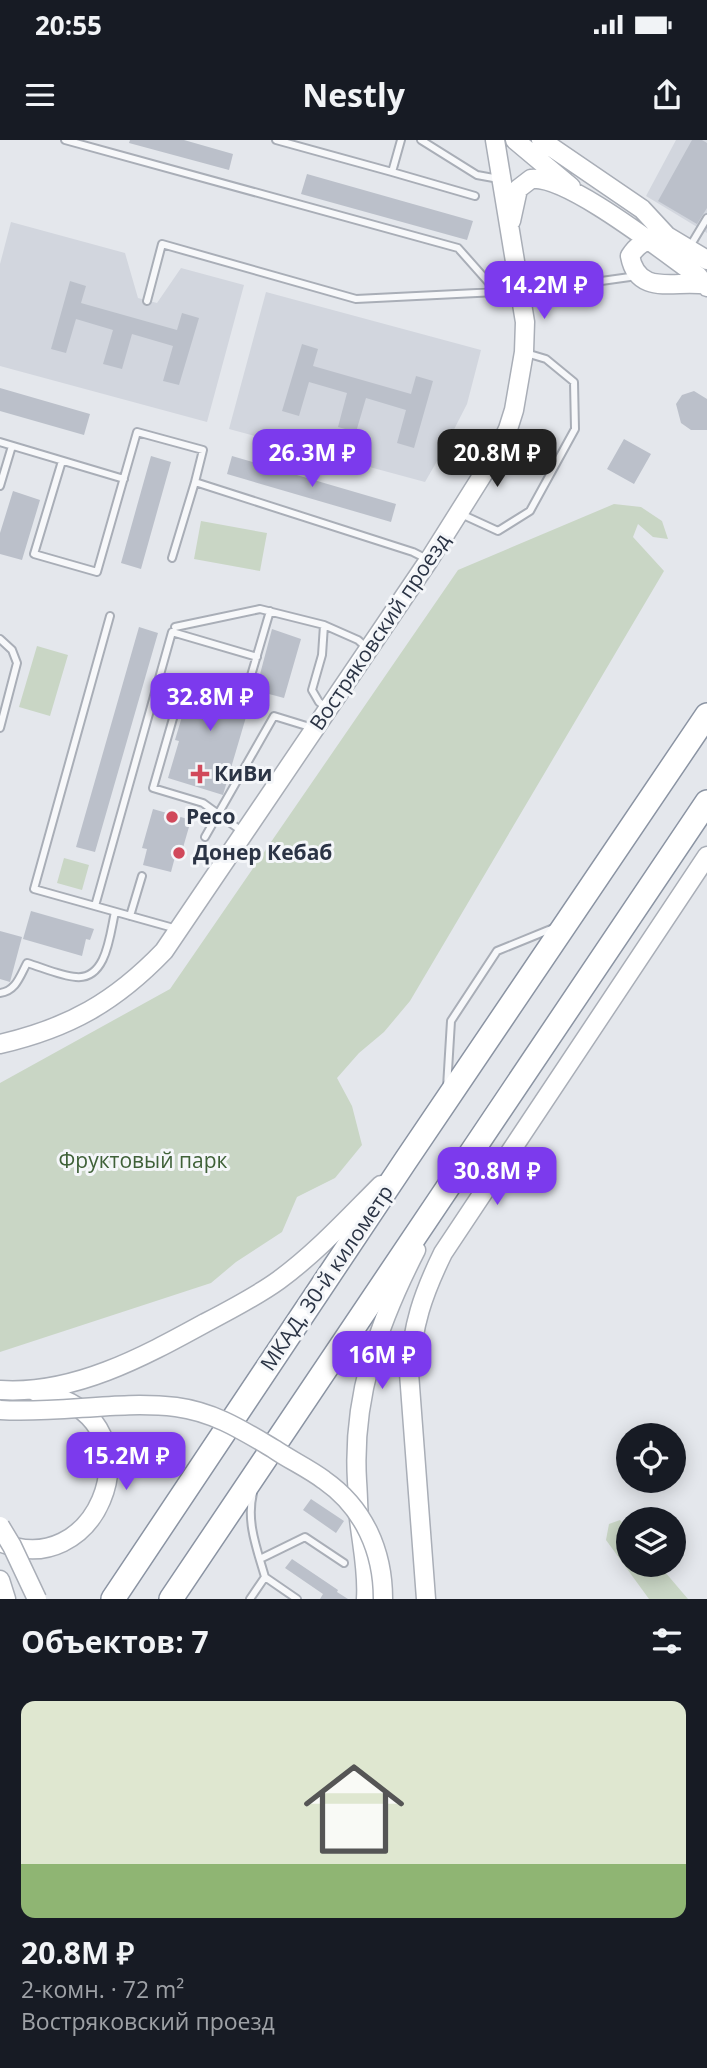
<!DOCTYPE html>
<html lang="ru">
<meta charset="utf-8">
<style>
:root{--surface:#171b24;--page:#20242c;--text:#f1f3f6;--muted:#9ea1a6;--accent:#7c3aed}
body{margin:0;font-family:"Open Sans",sans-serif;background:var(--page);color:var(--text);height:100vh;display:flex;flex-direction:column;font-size:26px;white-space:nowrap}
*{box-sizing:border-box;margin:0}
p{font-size:23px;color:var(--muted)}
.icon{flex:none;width:38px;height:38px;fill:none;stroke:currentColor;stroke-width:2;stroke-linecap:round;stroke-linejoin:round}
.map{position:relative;height:1459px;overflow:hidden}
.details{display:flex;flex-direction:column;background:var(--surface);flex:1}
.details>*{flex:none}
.buttons{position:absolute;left:616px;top:1283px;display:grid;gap:14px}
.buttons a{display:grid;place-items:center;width:70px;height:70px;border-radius:50%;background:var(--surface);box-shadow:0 4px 18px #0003;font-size:35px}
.price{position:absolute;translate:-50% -60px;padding:0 16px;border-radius:14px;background:var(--accent);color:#fff;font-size:23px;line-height:46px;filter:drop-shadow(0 2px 4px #0008)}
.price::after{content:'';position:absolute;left:50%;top:42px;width:21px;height:16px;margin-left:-10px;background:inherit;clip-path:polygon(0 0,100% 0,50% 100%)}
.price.selected{background:#222;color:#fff}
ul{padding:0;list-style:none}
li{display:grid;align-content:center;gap:14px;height:371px;padding:0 21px}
li span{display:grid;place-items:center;height:217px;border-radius:14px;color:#555}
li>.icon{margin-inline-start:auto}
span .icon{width:126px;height:126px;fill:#fffc;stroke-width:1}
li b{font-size:30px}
h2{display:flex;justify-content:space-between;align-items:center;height:84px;padding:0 21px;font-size:30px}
.status{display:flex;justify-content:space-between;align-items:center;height:49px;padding:0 35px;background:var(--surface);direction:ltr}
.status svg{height:19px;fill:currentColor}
header{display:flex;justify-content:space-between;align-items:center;height:91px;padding:0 21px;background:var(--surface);font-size:32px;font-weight:700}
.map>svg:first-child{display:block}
.built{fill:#d2d6de}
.green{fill:#c9d6c5}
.building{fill:#bbc0ca}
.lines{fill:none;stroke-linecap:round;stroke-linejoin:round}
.lane-casing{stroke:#a9aeb7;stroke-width:10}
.secondary-casing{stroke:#a9aeb7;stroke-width:21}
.highway-casing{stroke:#8b94a3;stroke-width:26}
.lane{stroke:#f7f8fa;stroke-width:6}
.secondary{stroke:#fff;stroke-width:18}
.highway{stroke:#fff;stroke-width:23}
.secondary-bridge-casing{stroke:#a9aeb7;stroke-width:21;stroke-linecap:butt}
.secondary-bridge{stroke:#fff;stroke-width:18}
.poi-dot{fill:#d1495b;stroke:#f4f6f9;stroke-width:2.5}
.labels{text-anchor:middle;stroke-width:6;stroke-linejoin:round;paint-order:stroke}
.street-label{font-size:21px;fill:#2b3445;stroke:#f4f6f9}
.poi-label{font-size:21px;font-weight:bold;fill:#2b3445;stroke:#f4f6f9;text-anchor:start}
.park-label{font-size:21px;fill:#3f6138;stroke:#f4f6f9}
</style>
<div class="status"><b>20:55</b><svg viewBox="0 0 49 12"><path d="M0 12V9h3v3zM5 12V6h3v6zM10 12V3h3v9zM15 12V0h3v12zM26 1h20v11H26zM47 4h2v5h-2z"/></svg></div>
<header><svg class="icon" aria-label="menu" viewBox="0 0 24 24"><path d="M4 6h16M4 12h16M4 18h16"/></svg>Nestly<svg class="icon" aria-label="share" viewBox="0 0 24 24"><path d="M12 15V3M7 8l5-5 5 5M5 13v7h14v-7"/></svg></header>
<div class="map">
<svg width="707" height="1459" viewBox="0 0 707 1459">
<rect width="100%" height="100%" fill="#e4e7ec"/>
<path class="built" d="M676,0H707V93L646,56Z
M11,82L125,113L138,158L157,163L181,128L244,145L207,282L0,226V124Z
M266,152L481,210L467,264L444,309L425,342L229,289Z"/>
<path class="green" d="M614,364L641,367L662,381L668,399L653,397L638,384L633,397L664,431L410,861L384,892L359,913L337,938L352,966L362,1005L335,1038L297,1057L282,1092L236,1122L211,1143L0,1212V943L170,849L458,430Z
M201,381L267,393L260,431L194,419Z
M37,506L68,515L50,576L19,567Z
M64,718L89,725L82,750L57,743Z
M620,1380L628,1389V1424L659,1425L688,1459H649L606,1400L609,1384Z"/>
<path class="building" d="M130,0H184L233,14L229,30L129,3Z
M692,0H702L707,3V68L697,84L658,61Z
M307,34L473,81L467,100L301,54Z
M70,141L86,146L81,163L177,190L182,173L199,178L179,245L163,241L173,206L132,194L122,229L103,224L113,190L76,179L66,213L51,209Z
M302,204L318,209L313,226L411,254L416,236L433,241L414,308L397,303L406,270L366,258L356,292L338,287L347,253L309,242L299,276L282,271Z
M0,248L90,274L84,295L0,271Z
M694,251L707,259V290H691L681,283L676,264L682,255Z
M624,299L651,314L634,344L607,329Z
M151,316L171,322L141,429L121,423Z
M232,316L396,364L391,382L227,334Z
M13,351L40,360L22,420L0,414V393Z
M139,487L158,493L95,712L76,707Z
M272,489L301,499L284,558L269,554L268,556L255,553Z
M195,533L254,550L223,655L168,638L179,601L175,600Z
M153,669L191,680L180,718L175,717L171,732L143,725L147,709L142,708Z
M31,771L94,789L90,800L86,799L82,816L23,799Z
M0,791L22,797L10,842L0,839Z
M311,1359L344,1381L336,1393L303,1370Z
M292,1419L338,1450L337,1452L348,1459H320L323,1454L285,1428Z"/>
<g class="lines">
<defs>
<path id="lane" d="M65,0L458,108L497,152
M276,0L392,32
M401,0L392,32L475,56
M421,0L477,35L499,39
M689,108L707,78
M523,152L637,136
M147,161L162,104L356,159L497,152L516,145
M0,302L124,339
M62,321L34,414L97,432L137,292L203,310L195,342L413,412L427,419
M0,346L12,306
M461,374L498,391L530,371L575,289L574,242L546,219L526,213
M172,418L195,342
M110,476L34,749L177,789
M324,485L322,515L312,550L319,562L327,568
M175,487L260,469L324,485L358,500L367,508
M0,499L12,510L17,523L0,588
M250,539L270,471
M178,561L153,648L203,663L243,692
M205,697L274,576L313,588
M95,766L172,492L257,517
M130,776L142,736
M0,853C16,851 20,836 27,823C41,827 61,836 76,837C107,840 110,793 115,772
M447,947L451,881L497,811L556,787
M260,1419L305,1397L344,1423
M265,1437L297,1459
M250,1459L265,1437C257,1409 246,1382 253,1353"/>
<path id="secondary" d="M515,0L571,47
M541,0L642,69L667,96L707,120
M511,81L518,49L531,39C568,35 666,114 698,136L707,147
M657,98C644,101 637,105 630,116C638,158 677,139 707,145
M0,904C69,888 115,862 164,811L429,420L497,312L508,289L514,270L524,212L525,182L495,0
M0,1250C73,1255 143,1217 205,1183C230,1170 257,1156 279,1140C317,1112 348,1078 381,1045
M0,1402C94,1443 155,1297 62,1259C54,1255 45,1254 36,1252
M0,1440L6,1459
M366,1459C368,1432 362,1406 359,1379C358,1366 358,1354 357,1341C352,1257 378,1184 416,1110
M426,1459L409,1233C413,1184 422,1156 443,1113L707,716"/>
<path id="highway" d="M113,1459L406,1020L707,575
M171,1459L707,662"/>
</defs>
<use href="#lane" class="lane-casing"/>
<use href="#secondary" class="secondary-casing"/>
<use href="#highway" class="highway-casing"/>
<use href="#lane" class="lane"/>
<use href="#secondary" class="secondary"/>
<use href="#highway" class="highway"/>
<defs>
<path id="secondary-bridge" d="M0,1270C59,1274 118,1260 176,1267C214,1272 242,1290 274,1309C290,1320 308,1328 324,1340C364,1368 383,1411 383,1459
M0,1386L12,1406L37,1459"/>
</defs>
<use href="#secondary-bridge" class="secondary-bridge-casing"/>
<use href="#secondary-bridge" class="secondary-bridge"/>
</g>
<g class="poi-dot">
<path d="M196.5 623.5h7v7h7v7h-7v7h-7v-7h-7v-7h7z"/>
<circle cx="172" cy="677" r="7"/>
<circle cx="179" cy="713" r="7"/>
</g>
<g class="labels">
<g class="street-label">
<text transform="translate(380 492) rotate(-56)" y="7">Востряковский проезд</text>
<text transform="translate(327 1138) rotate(-56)" y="7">МКАД, 30-й километр</text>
</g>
<g class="poi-label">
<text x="214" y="641">КиВи</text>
<text x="186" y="684">Ресо</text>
<text x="193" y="720">Донер Кебаб</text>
</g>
<g class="park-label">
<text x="143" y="1028">Фруктовый парк</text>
</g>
</g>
</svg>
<div class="buttons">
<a><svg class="icon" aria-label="locate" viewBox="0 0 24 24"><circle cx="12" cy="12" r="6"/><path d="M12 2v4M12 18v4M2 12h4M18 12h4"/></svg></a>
<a><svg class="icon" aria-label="layers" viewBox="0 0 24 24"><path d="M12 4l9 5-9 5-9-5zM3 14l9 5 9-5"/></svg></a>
</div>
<b class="price" style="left:544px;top:181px">14.2M ₽</b>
<b class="price" style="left:312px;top:349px">26.3M ₽</b>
<b class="price selected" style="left:497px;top:349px">20.8M ₽</b>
<b class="price" style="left:210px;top:593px">32.8M ₽</b>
<b class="price" style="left:497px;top:1067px">30.8M ₽</b>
<b class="price" style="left:382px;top:1251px">16M ₽</b>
<b class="price" style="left:126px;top:1352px">15.2M ₽</b>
</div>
<section class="details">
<h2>Объектов: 7<svg class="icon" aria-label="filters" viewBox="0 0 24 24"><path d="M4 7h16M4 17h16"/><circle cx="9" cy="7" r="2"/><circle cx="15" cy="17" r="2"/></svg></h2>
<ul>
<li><span style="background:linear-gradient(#dfe7d0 75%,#8fb573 0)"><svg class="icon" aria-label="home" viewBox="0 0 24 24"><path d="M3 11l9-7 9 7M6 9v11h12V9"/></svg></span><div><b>20.8M ₽</b><p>2-комн. · 72 m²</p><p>Востряковский проезд</p></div></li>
</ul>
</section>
